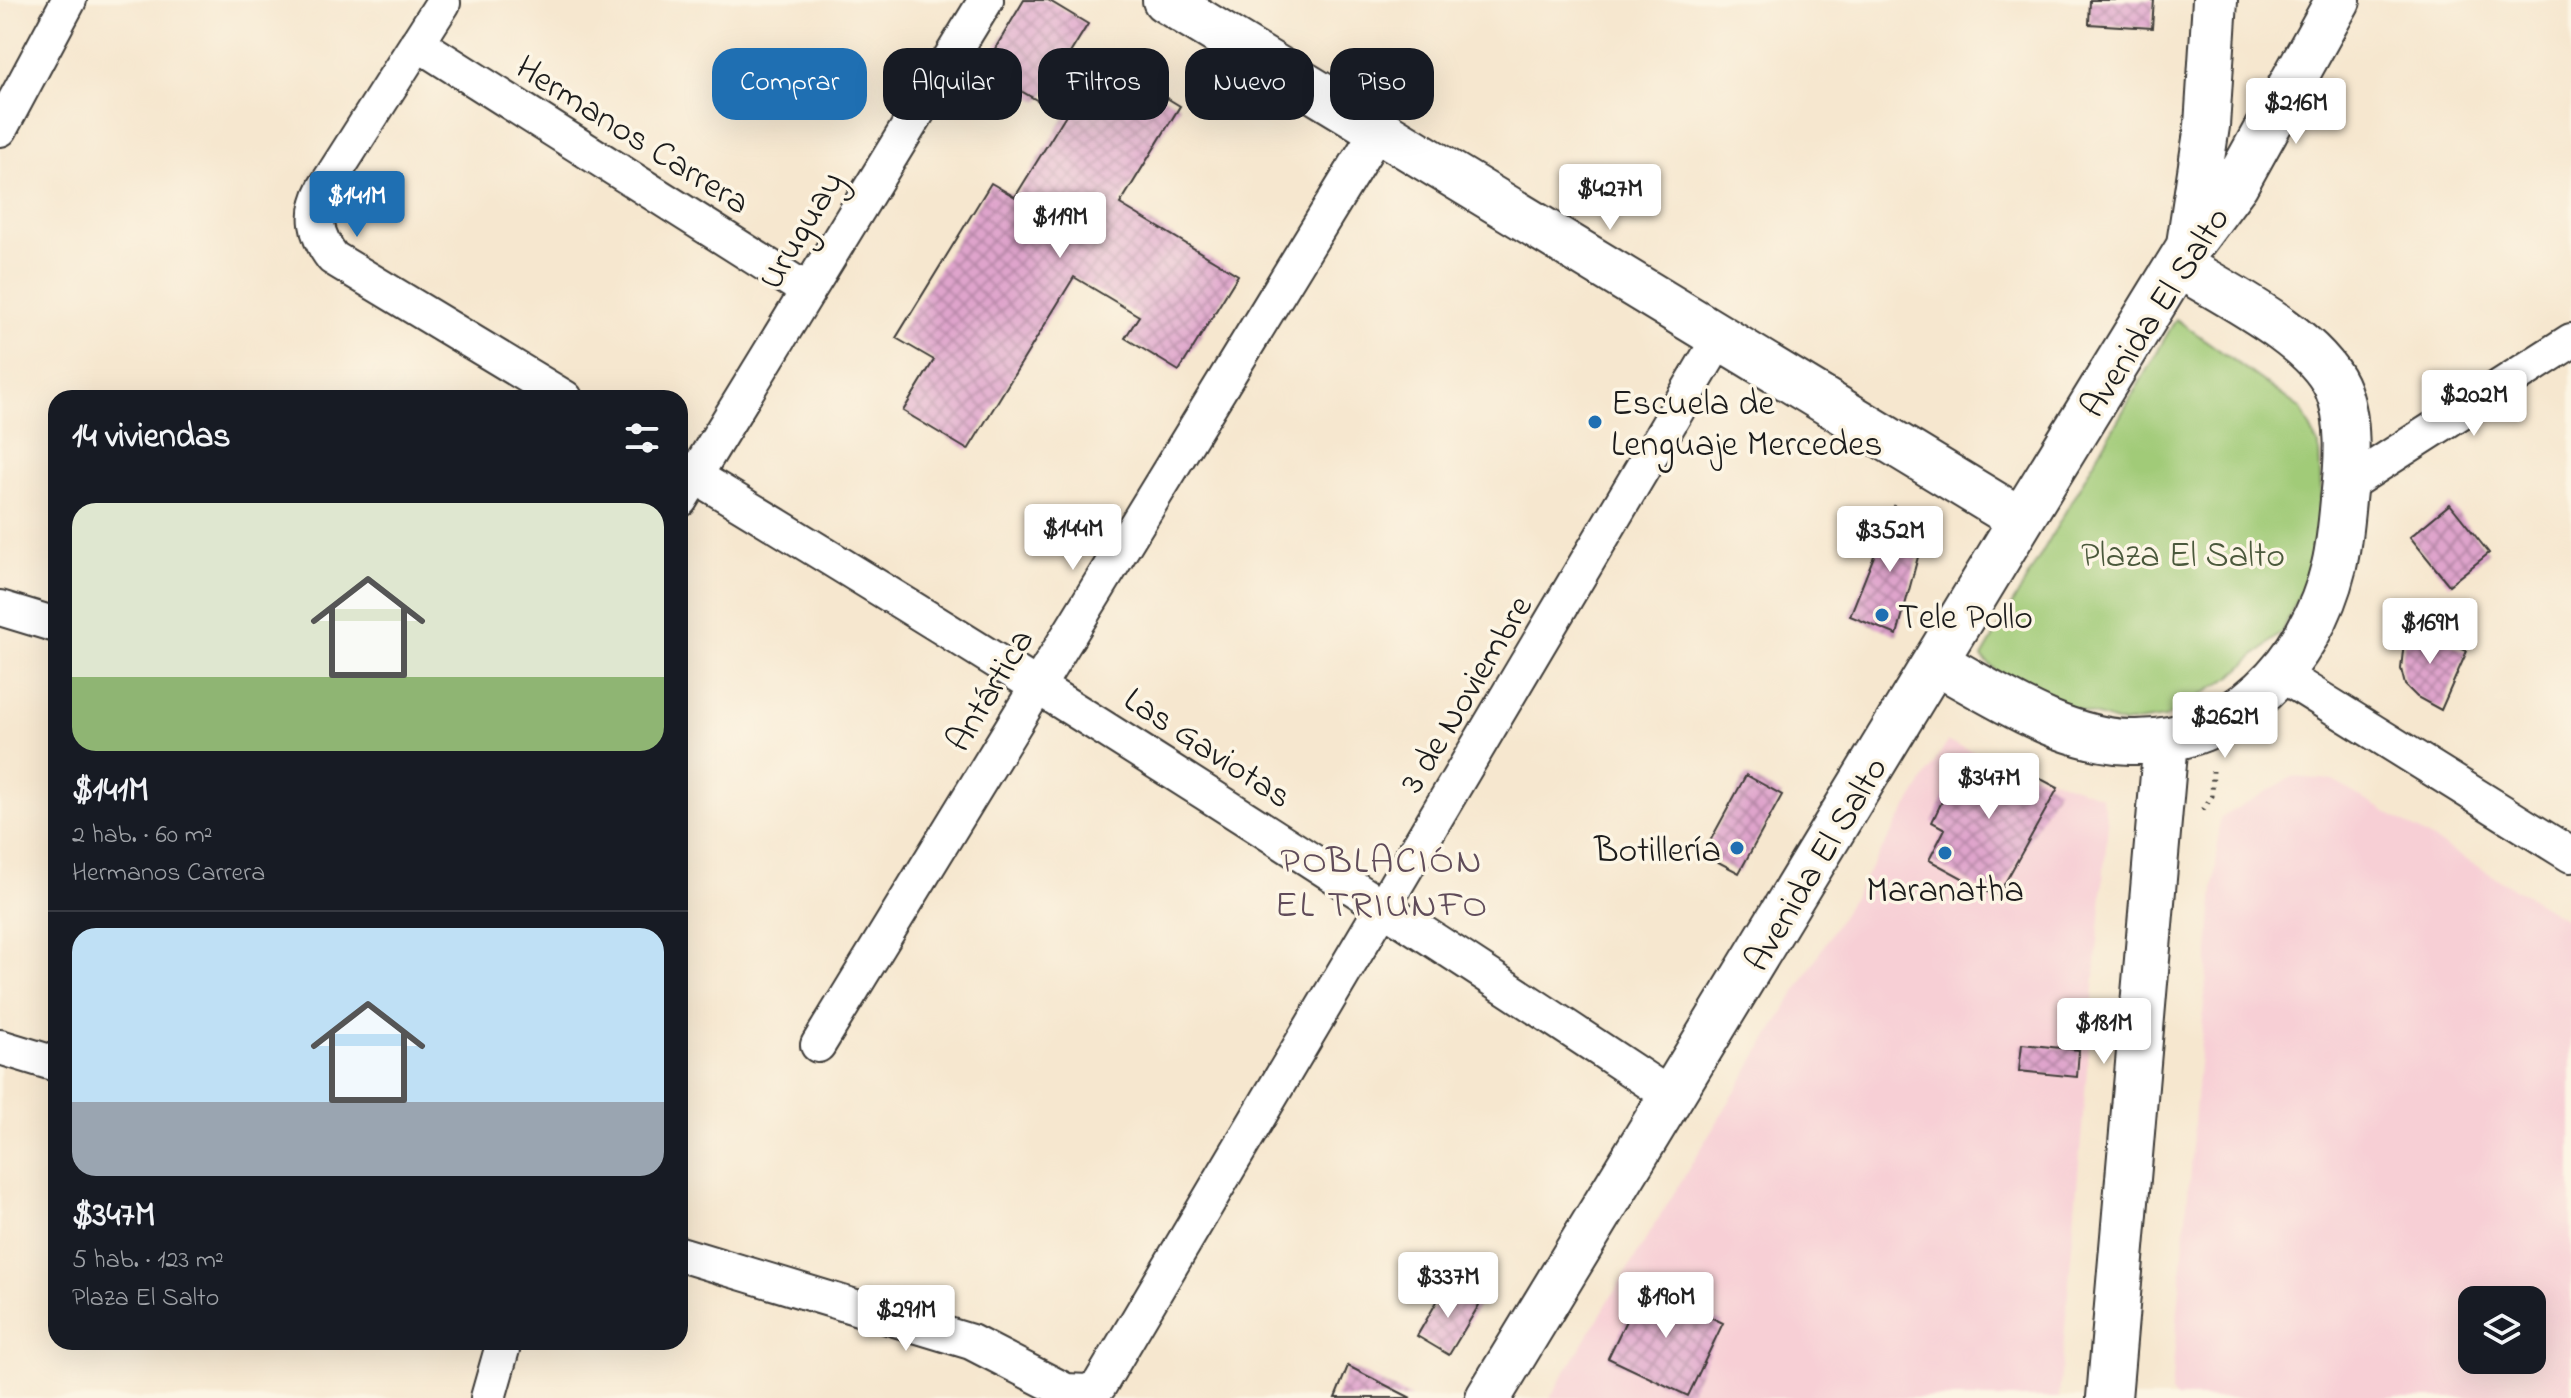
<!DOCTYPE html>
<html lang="es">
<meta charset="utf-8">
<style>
:root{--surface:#171b24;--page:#242831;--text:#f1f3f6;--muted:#9ea1a6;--line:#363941;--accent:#1f6fb2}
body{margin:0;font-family:"Indie Flower",sans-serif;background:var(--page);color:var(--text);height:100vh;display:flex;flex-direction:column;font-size:30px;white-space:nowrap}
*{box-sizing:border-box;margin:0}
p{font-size:26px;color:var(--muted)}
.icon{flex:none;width:44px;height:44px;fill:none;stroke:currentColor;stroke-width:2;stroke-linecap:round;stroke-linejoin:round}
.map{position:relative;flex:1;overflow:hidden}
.side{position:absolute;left:48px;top:390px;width:640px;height:960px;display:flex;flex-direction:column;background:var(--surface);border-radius:24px;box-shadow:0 8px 32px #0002}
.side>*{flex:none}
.banner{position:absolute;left:712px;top:48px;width:760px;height:72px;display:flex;gap:16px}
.controls{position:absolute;left:2458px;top:1286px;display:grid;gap:16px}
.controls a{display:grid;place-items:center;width:88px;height:88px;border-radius:16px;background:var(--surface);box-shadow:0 8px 32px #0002;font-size:40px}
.price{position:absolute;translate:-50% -68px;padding:0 18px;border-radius:8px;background:#fff;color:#222;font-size:26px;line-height:52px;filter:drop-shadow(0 2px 4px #0008)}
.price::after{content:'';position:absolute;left:50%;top:48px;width:24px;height:18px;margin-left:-12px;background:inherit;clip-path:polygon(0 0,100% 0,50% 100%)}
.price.selected{background:var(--accent);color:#fff}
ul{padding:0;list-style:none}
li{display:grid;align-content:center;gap:16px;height:424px;padding:0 24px}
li+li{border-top:2px solid var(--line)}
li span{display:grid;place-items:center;height:248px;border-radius:24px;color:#555}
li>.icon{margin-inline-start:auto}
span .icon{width:144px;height:144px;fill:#fffc;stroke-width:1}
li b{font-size:34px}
h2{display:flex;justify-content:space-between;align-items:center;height:96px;padding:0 24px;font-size:34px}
.tag{padding:0 28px;border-radius:24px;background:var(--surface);box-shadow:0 8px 32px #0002;font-size:28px;line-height:72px}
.tag.selected{background:var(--accent);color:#fff}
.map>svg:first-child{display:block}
.built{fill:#f7cfd5;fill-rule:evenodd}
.park{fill:#a1cb78;stroke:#5e744a;stroke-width:2}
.building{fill:url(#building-cross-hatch)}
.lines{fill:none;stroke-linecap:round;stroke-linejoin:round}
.street-casing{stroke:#3d3a37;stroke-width:38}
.secondary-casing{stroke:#3d3a37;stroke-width:48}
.path{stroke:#3d3a37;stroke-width:5;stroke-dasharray:2 6;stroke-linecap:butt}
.street{stroke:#fff;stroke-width:34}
.secondary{stroke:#fff;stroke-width:44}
.poi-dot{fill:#1f6fb2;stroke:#fcf5e5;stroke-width:3}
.labels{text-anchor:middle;stroke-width:7;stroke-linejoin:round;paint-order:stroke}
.street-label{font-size:36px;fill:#1c1c1c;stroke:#fcf5e5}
.poi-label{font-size:36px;fill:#1c1c1c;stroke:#fcf5e5;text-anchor:start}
.park-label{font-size:36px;fill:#4b593c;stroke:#fcf5e5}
.neighbourhood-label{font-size:38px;letter-spacing:2px;fill:#604c5a;stroke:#fcf5e5}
</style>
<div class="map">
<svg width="2571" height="1398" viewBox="0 0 2571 1398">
<defs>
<pattern id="building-cross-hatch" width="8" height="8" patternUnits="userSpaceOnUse" patternTransform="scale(2)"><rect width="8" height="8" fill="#dfa4cc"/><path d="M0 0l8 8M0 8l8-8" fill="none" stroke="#b485a5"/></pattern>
</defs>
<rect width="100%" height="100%" fill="#fcf5e5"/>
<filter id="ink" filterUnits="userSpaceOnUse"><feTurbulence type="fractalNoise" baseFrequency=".0125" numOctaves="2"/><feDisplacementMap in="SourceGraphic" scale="16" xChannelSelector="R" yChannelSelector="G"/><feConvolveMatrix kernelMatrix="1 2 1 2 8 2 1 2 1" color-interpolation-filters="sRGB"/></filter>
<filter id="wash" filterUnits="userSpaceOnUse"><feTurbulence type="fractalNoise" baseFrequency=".006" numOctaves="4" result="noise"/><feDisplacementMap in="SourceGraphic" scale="32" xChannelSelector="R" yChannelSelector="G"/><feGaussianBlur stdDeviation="1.8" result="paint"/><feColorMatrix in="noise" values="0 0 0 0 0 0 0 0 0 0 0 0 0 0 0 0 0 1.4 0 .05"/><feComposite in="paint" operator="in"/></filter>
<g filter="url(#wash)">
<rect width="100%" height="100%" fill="#f6e7cf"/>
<path class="built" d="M1947,742L2101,796L2108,823L2059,1398H1550Z
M2292,777L2332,780L2571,922V1398H2175L2171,1393L2220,818ZM2472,1300H2532V1360H2472Z"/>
<path class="park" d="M2176,319L2301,409L2319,446L2321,494L2312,569L2282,632L2232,676L2165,718L2123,724L2016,691L1982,657Z"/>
<g id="blocks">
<path class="building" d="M1024,0H1048L1088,24L1040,102L983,69Z
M2090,0H2154L2152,28L2089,24Z
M1101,58L1180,106L1120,204L1238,275L1179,371L1125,338L1139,316L1074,277L968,450L903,411L934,360L896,338L991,183L1015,197Z
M2450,504L2489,553L2449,585L2410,537Z
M1894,506L1919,520L1922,542L1897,635L1850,616Z
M2406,624L2467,651L2441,710L2417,697L2405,685L2401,669Z
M1995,755L2058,788L1997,897L1929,860L1945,829L1932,822L1958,768Z
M1746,775L1782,795L1739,873L1703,854Z
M2022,1044L2079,1050L2077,1077L2019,1071Z
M1643,1285L1723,1323L1688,1396L1608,1358Z
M1446,1286L1479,1305L1449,1355L1417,1336Z
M1348,1366L1411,1398H1335Z"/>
</g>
</g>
<g filter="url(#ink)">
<use href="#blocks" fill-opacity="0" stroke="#3d3a37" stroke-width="2"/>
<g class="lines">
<defs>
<path id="street" d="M443,3L325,188C311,214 315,235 333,258L565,398
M417,43L808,291
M0,129L69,0
M680,467C1016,669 1346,880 1672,1097
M2345,486L2571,341
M680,500L986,0
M0,608L56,625
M2279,673L2571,855
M818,1045L1378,130
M0,1047L56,1064
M680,1254L971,1342L1066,1391L1088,1392L1099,1386L1719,339
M488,1398L504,1342"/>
<path id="secondary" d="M1165,0L2021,520
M2189,244L2207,126L2215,0
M1935,662C1995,694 2060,740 2130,742C2233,745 2311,662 2334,566C2339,545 2341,522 2343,500C2347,465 2351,419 2336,386C2312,336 2225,294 2178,265
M1488,1398L2021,520L2188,248L2236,184L2338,0
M2109,1398L2166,740"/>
</defs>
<use href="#street" class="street-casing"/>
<use href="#secondary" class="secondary-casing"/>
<path class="path" d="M2203,810L2212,796L2213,771"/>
<use href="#street" class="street"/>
<use href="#secondary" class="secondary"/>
</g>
</g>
<g class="poi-dot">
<circle cx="1595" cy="422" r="8"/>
<circle cx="1882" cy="615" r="8"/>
<circle cx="1737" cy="848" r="8"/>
<circle cx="1945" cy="853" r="8"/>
</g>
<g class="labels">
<g class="street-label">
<text transform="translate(634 133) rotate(32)" y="13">Hermanos Carrera</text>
<text transform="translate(799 229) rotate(-59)" y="13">Uruguay</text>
<text transform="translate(2153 311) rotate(-57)" y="13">Avenida El Salto</text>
<text transform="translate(988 689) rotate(-59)" y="13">Antártica</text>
<text transform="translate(1464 693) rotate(-59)" y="13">3 de Noviembre</text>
<text transform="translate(1209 746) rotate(33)" y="13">Las Gaviotas</text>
<text transform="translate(1814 863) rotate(-59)" y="13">Avenida El Salto</text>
</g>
<g class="poi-label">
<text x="1611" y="414">Escuela de<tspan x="1611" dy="41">Lenguaje Mercedes</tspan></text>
<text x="1898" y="628">Tele Pollo</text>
<text x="1721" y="861" text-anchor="end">Botillería</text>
<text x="1945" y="901" text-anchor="middle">Maranatha</text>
</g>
<g class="park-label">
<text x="2183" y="566">Plaza El Salto</text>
</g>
<g class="neighbourhood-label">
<text x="1382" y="872">POBLACIÓN<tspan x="1382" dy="44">EL TRIUNFO</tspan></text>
</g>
</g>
</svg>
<div class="controls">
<a><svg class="icon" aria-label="layers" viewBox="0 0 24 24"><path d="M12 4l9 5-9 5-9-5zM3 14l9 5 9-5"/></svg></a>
</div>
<b class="price" style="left:2296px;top:146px">$216M</b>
<b class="price" style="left:1610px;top:232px">$427M</b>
<b class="price selected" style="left:357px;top:239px">$141M</b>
<b class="price" style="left:1060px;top:260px">$119M</b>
<b class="price" style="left:2474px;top:438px">$202M</b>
<b class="price" style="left:1073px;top:572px">$144M</b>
<b class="price" style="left:1890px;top:574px">$352M</b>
<b class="price" style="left:2430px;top:666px">$169M</b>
<b class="price" style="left:2225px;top:760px">$262M</b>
<b class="price" style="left:1989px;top:821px">$347M</b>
<b class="price" style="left:2104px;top:1066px">$181M</b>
<b class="price" style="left:1448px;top:1320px">$337M</b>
<b class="price" style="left:1666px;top:1340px">$190M</b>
<b class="price" style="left:906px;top:1353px">$291M</b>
<div class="banner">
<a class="tag selected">Comprar</a>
<a class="tag">Alquilar</a>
<a class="tag">Filtros</a>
<a class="tag">Nuevo</a>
<a class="tag">Piso</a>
</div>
<section class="side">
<h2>14 viviendas<svg class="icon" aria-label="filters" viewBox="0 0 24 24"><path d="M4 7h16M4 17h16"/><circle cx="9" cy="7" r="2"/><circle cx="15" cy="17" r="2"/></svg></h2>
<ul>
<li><span style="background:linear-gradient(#dfe7d0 70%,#8fb573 0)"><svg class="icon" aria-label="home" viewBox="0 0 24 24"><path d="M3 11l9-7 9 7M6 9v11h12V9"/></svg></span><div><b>$141M</b><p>2 hab. · 60 m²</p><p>Hermanos Carrera</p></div></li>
<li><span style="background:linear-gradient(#bfe0f5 70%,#9aa5b1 0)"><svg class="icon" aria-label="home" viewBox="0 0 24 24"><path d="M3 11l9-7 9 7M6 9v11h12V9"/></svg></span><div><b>$347M</b><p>5 hab. · 123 m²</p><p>Plaza El Salto</p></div></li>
</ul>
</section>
</div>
